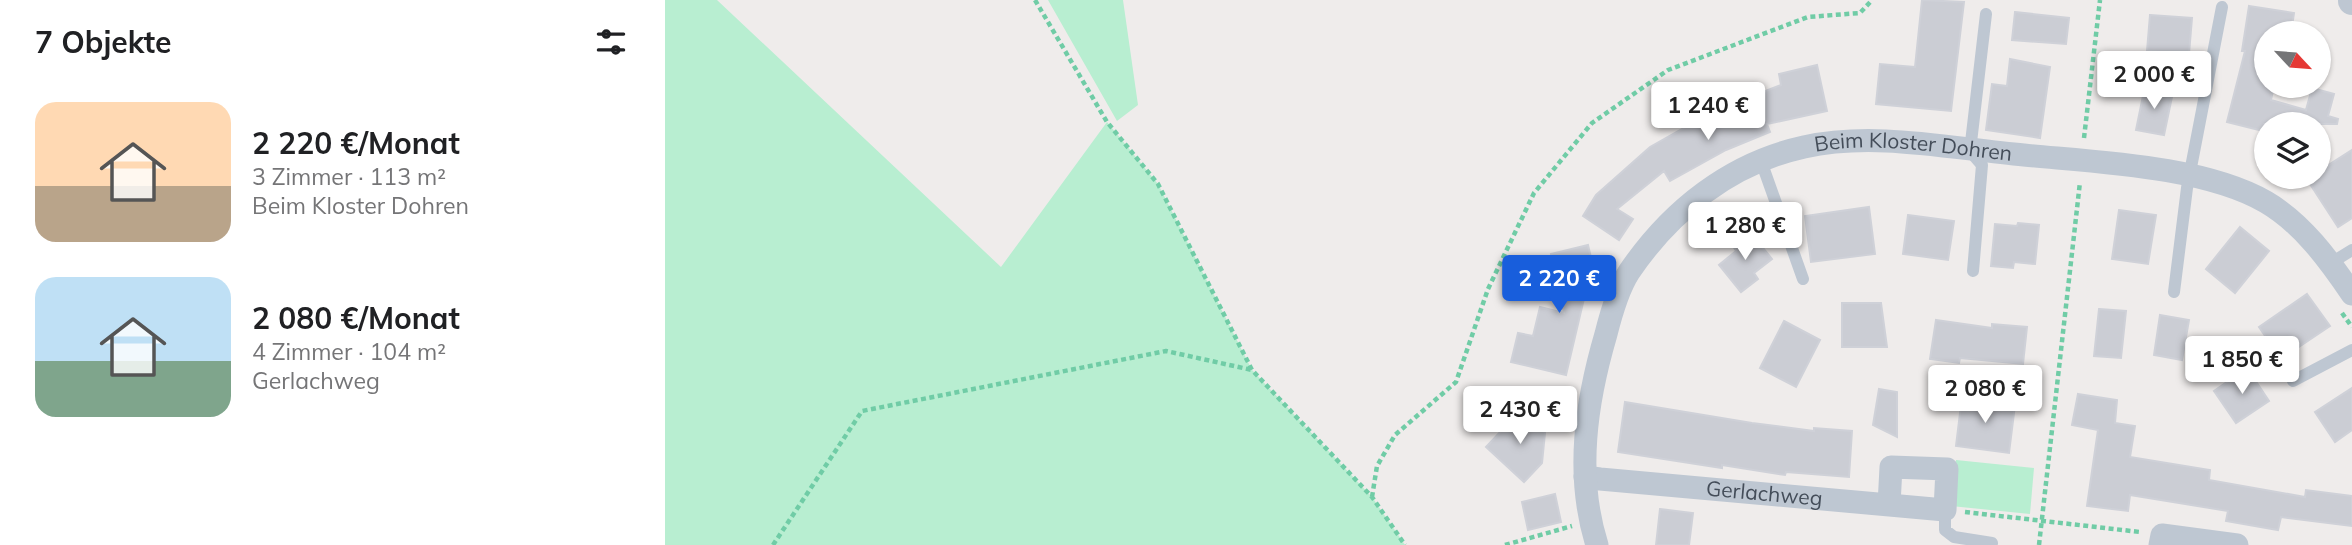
<!DOCTYPE html>
<html lang="de">
<meta charset="utf-8">
<style>
:root{--surface:#fff;--page:#f6f6f6;--text:#202124;--muted:#757577;--accent:#185edc}
body{margin:0;font-family:Mulish,sans-serif;background:var(--page);color:var(--text);height:100vh;display:flex;flex-direction:column;font-size:26px;white-space:nowrap}
*{box-sizing:border-box;margin:0}
p{font-size:23px;color:var(--muted)}
.icon{flex:none;width:38px;height:38px;fill:none;stroke:currentColor;stroke-width:2;stroke-linecap:round;stroke-linejoin:round}
.map{position:relative;flex:1;overflow:hidden}
.panel{display:flex;flex-direction:column;background:var(--surface);width:665px}
.panel>*{flex:none}
.needle{width:46px;rotate:116deg}
.buttons{position:absolute;left:1589px;top:21px;display:grid;gap:14px}
.buttons a{display:grid;place-items:center;width:77px;height:77px;border-radius:50%;background:var(--surface);box-shadow:0 2px 5px #0004;font-size:35px}
.price{position:absolute;translate:-50% -60px;padding:0 16px;border-radius:7px;background:#fff;color:#222;font-size:23px;line-height:46px;filter:drop-shadow(0 2px 4px #0008)}
.price::after{content:'';position:absolute;left:50%;top:42px;width:21px;height:16px;margin-left:-10px;background:inherit;clip-path:polygon(0 0,100% 0,50% 100%)}
.price.active{background:var(--accent);color:#fff}
ul{padding:0;list-style:none}
li{display:flex;align-items:center;gap:21px;height:175px;padding:0 35px}
li span{display:grid;place-items:center;flex:none;width:196px;height:140px;border-radius:21px;color:#555}
li>.icon{margin-inline-start:auto}
span .icon{width:84px;height:84px;fill:#fffc;stroke-width:1}
li b{font-size:30px}
h2{display:flex;justify-content:space-between;align-items:center;height:84px;padding:0 35px;font-size:30px}
main{display:flex;flex:1;min-height:0}
.map>svg:first-child{display:block}
.green{fill:#b8eed1}
.building{fill:#cbcdd4;stroke:#cfd1d8;stroke-width:2}
.lines{fill:none;stroke-linecap:round;stroke-linejoin:round}
.path{stroke:#70cca6;stroke-width:4.5;stroke-dasharray:5 3.5;stroke-linecap:butt}
.service{stroke:#bec7d2;stroke-width:12}
.minor{stroke:#bec7d2;stroke-width:23}
.tertiary{stroke:#bec7d2;stroke-width:28}
.labels{text-anchor:middle;stroke-width:6;stroke-linejoin:round;paint-order:stroke}
.street-label{font-size:21px;fill:#444d59;stroke:#fff}
</style>
<main>
<section class="panel">
<h2>7 Objekte<svg class="icon" aria-label="filters" viewBox="0 0 24 24"><path d="M4 7h16M4 17h16"/><circle cx="9" cy="7" r="2"/><circle cx="15" cy="17" r="2"/></svg></h2>
<ul>
<li><span style="background:linear-gradient(#ffd9b3 60%,#b9a48a 0)"><svg class="icon" aria-label="home" viewBox="0 0 24 24"><path d="M3 11l9-7 9 7M6 9v11h12V9"/></svg></span><div><b>2 220 €/Monat</b><p>3 Zimmer · 113 m²</p><p>Beim Kloster Dohren</p></div></li>
<li><span style="background:linear-gradient(#bfe0f5 60%,#7fa58c 0)"><svg class="icon" aria-label="home" viewBox="0 0 24 24"><path d="M3 11l9-7 9 7M6 9v11h12V9"/></svg></span><div><b>2 080 €/Monat</b><p>4 Zimmer · 104 m²</p><p>Gerlachweg</p></div></li>
</ul>
</section>
<div class="map">
<svg width="1687" height="545" viewBox="0 0 1687 545">
<rect width="100%" height="100%" fill="#efeceb"/>
<path class="green" d="M0,0H52L336,267L442,122L493,184L587,370L707,497L740,545H0Z
M383,0H458L473,105L452,121Z
M1291,460L1369,468L1365,514L1286,506Z"/>
<path class="building" d="M1257,0L1299,2L1286,111L1211,104L1215,64L1250,67Z
M1584,6L1629,13L1626,33H1601V86H1609L1606,100L1641,110L1647,88L1669,94L1663,116L1673,119L1672,124H1599L1598,131L1562,122L1580,51H1577Z
M1350,12L1404,18L1401,44L1347,40Z
M1485,15L1527,18L1524,54L1482,51Z
M1345,59L1385,67L1375,138L1321,130L1327,84L1342,86Z
M1152,65L1162,111L1102,124L1105,132L1061,150L1005,181L999,171L952,209L968,219L954,240L918,216L931,195L985,147L1049,111L1116,85L1114,74Z
M1480,86L1508,92L1499,135L1471,130Z
M1687,150V218L1673,227L1645,184V177H1654V171Z
M1204,207L1210,254L1146,262L1140,216Z
M1454,210L1491,215L1483,264L1447,259Z
M1243,215L1289,221L1283,260L1238,254Z
M1353,223L1374,225L1370,264L1349,262L1348,268L1326,266L1330,224L1352,226Z
M1575,227L1604,251L1570,293L1541,269Z
M1085,232L1107,259L1089,273L1093,279L1076,292L1054,265L1071,251L1068,246Z
M923,245L933,287L921,290L901,375L846,362L853,333L868,336L875,307L899,313L886,254Z
M1642,294L1665,326L1616,359L1594,327Z
M1177,303H1216L1222,347H1177Z
M1434,309L1461,311L1456,358L1429,356Z
M1495,315L1524,320L1517,360L1489,355Z
M1271,320L1327,328V324L1362,327L1358,364L1295,358L1294,363L1265,359Z
M1119,321L1155,340L1131,387L1095,368Z
M1582,368L1604,401L1571,423L1549,391Z
M1687,388V430L1670,442L1650,412Z
M1214,389L1232,392V437L1208,425Z
M1413,394L1452,400L1450,423L1470,426L1465,457L1545,470L1544,480L1640,497L1641,490L1687,496V526L1616,517L1613,530L1561,521L1563,511L1465,495L1463,511L1422,506L1433,430L1407,425Z
M1297,397L1350,405L1344,453L1291,446Z
M960,402L1087,423L1149,431V428L1187,431L1184,477L1121,472L1120,475L1057,465V468L953,452Z
M856,410L880,433L877,463L859,482L821,447Z
M890,494L896,522L863,530L857,502Z
M995,509L1028,513L1024,545H991Z"/>
<g class="lines">
<path class="path" d="M370,0L442,122L493,184L587,370L707,497L740,545
M1419,138L1435,0
M1677,313L1687,327
M707,497L712,466L730,435L791,382L823,289L869,193L927,123L1003,70L1143,17L1195,13L1207,0
M1300,512L1475,532
M108,545L197,411L501,351L587,370
M840,545L907,526
M1374,545L1415,182"/>
<path class="service" d="M1096,161L1138,279
M1666,263L1687,250
M1308,271L1317,165L1305,151L1321,14
M1509,292L1522,188L1557,7
M1628,381L1687,350
M1280,510V530L1289,537L1327,543"/>
<g class="minor">
<path id="s1" d="M920,477L935,479L1280,510L1282,469L1226,467L1224,505"/>
<path id="s2" d="M932,545C910,475 921,402 941,334C946,314 953,289 964,272C1006,210 1066,163 1139,147C1210,131 1288,149 1359,155C1431,162 1539,166 1601,202C1637,223 1664,260 1687,294"/>
<path d="M1495,545L1497,535L1572,545"/>
</g>
<path class="tertiary" d="M1687,0V1"/>
</g>
<g class="labels">
<g class="street-label">
<text dy="7" stroke="none"><textPath href="#s2" startOffset="611">Beim Kloster Dohren</textPath></text>
<text dy="7" stroke="none"><textPath href="#s1" startOffset="180">Gerlachweg</textPath></text>
</g>
</g>
</svg>
<div class="buttons">
<a><svg class="needle" viewBox="-14 -14 28 28"><path d="M0-13l5 13h-10z" fill="#e53935"/><path d="M0 13l5-13h-10z" fill="#757577"/></svg></a>
<a><svg class="icon" aria-label="layers" viewBox="0 0 24 24"><path d="M12 4l9 5-9 5-9-5zM3 14l9 5 9-5"/></svg></a>
</div>
<b class="price" style="left:1489px;top:111px">2 000 €</b>
<b class="price" style="left:1043px;top:142px">1 240 €</b>
<b class="price" style="left:1080px;top:262px">1 280 €</b>
<b class="price active" style="left:894px;top:315px">2 220 €</b>
<b class="price" style="left:1577px;top:396px">1 850 €</b>
<b class="price" style="left:1320px;top:425px">2 080 €</b>
<b class="price" style="left:855px;top:446px">2 430 €</b>
</div>
</main>
